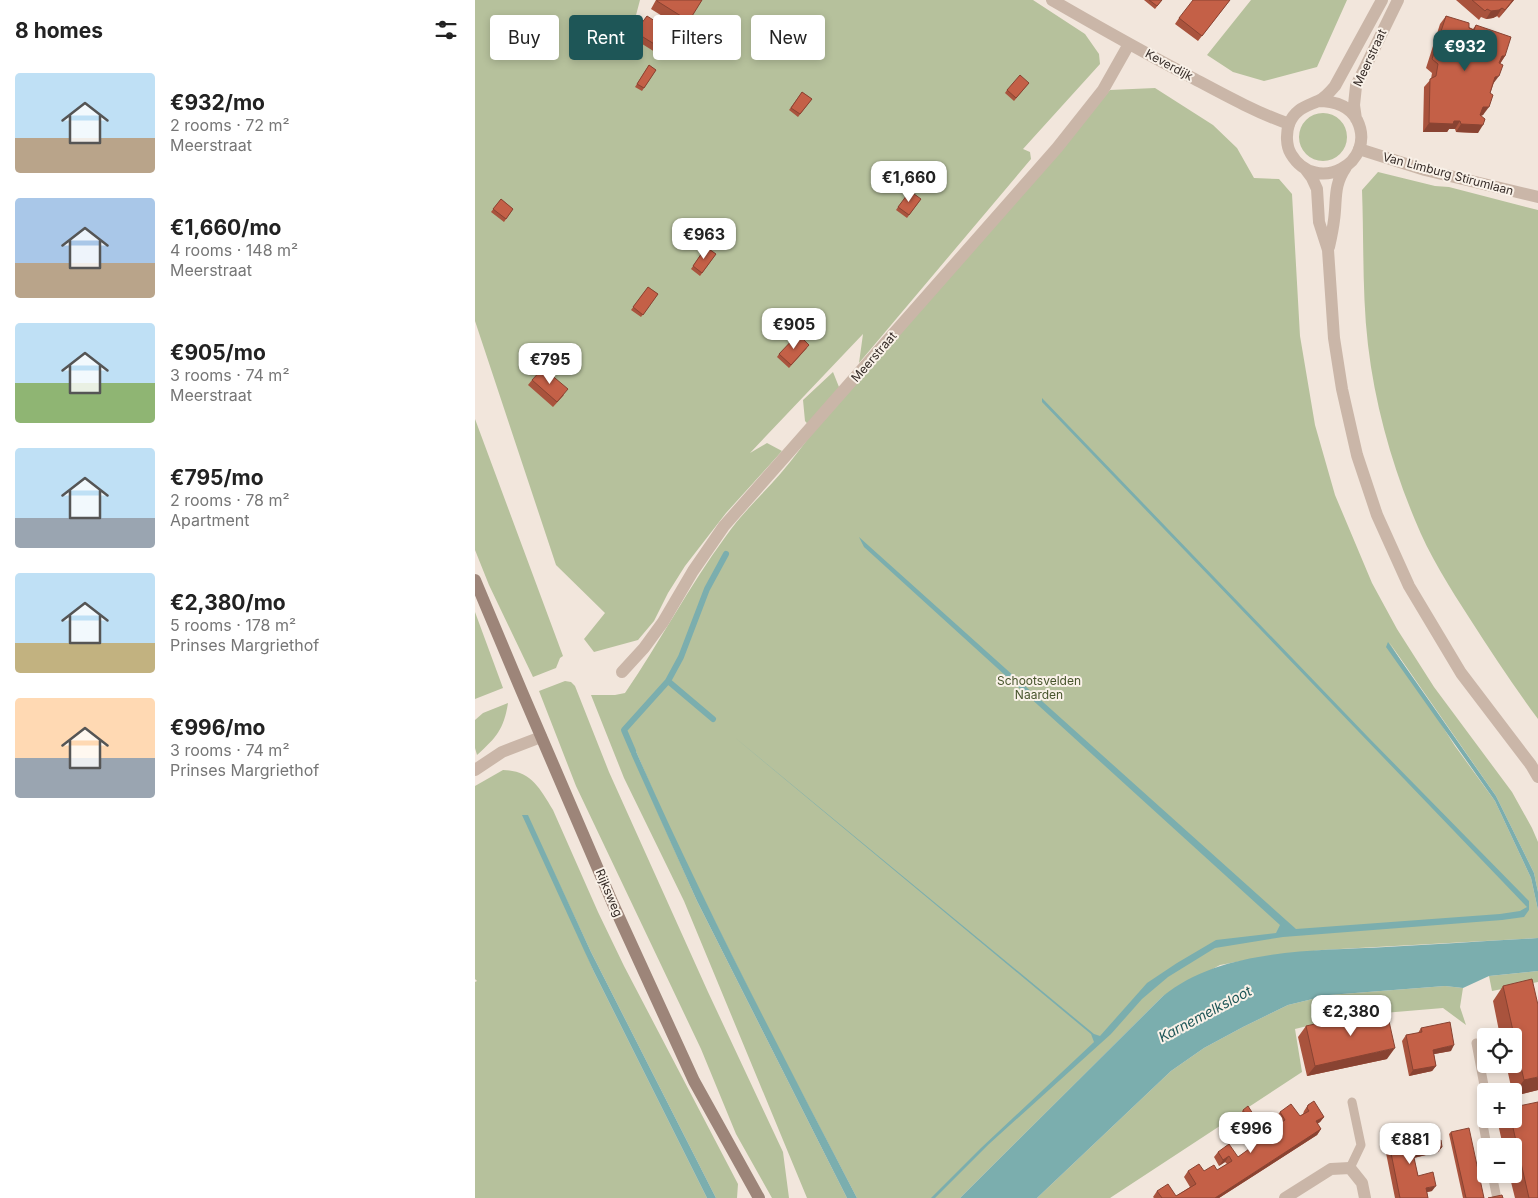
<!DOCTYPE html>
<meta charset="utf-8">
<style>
:root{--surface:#fff;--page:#f6f6f6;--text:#222;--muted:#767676;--accent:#1e5657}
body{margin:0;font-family:Inter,sans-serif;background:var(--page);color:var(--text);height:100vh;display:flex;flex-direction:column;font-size:19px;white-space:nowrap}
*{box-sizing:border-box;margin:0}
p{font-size:16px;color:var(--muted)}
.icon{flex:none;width:28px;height:28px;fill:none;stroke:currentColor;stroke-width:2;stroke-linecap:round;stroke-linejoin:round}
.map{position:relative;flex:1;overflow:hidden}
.side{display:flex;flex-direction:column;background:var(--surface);width:475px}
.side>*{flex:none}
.hud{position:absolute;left:15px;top:15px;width:475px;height:45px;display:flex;gap:10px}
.fabs{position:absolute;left:1002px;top:1028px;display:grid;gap:10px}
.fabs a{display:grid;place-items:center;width:45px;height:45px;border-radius:5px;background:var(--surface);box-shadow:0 2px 8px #0003;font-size:25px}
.price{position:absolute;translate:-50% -42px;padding:0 11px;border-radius:10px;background:#fff;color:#222;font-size:16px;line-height:32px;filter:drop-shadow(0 1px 2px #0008)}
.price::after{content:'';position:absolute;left:50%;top:30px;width:15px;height:11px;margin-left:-8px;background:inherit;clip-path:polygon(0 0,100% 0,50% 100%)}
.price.selected{background:var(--accent);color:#fff}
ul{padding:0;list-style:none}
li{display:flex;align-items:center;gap:15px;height:125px;padding:0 15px}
li span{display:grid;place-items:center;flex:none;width:140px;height:100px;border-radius:5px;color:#555}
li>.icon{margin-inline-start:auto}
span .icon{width:60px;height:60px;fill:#fffc;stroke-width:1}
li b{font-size:21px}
h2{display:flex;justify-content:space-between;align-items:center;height:60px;padding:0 15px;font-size:21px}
.tag{padding:0 18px;border-radius:5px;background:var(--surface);box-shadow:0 2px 8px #0003;font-size:18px;line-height:45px}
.tag.selected{background:var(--accent);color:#fff}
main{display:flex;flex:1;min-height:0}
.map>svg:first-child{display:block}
.green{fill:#b6c19c}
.water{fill:#7baeae}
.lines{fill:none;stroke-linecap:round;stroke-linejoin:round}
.stream{stroke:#7baeae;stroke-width:6}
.service{stroke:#cab6a8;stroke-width:9}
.minor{stroke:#cab6a8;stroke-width:12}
.tertiary{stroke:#cab6a8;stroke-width:12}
.secondary{stroke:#9d8579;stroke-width:12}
.wall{fill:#a9533d}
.shaded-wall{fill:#894332}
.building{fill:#c46047;stroke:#894332}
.labels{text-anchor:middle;stroke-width:4;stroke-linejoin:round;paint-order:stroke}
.street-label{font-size:12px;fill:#362c28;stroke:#f9f1e8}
.park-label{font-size:12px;fill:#47542c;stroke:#f9f1e8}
.water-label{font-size:14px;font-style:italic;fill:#1e5657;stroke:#f9f1e8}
</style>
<main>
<section class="side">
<h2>8 homes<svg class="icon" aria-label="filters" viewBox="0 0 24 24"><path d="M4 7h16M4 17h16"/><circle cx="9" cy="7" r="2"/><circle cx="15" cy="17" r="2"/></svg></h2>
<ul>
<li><span style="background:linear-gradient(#bfe0f5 65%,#b9a48a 0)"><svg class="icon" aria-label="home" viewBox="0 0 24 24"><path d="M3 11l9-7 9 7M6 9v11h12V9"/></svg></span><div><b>€932/mo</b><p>2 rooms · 72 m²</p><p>Meerstraat</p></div></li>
<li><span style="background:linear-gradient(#a9c7e8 65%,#b9a48a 0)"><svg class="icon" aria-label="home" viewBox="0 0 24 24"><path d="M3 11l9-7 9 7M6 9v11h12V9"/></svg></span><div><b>€1,660/mo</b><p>4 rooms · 148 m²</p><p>Meerstraat</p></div></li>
<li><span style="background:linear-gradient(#bfe0f5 60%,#8fb573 0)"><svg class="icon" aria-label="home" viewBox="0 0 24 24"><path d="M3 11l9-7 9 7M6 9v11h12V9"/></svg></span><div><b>€905/mo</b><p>3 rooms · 74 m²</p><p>Meerstraat</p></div></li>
<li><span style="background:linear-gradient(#bfe0f5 70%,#9aa5b1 0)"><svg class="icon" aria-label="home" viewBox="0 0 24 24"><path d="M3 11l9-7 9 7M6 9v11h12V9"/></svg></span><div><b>€795/mo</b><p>2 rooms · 78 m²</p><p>Apartment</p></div></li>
<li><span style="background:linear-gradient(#bfe0f5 70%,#c2b280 0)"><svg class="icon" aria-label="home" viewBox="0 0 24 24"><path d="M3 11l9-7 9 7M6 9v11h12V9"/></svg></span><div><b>€2,380/mo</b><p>5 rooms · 178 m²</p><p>Prinses Margriethof</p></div></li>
<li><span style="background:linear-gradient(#ffd9b3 60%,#9aa5b1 0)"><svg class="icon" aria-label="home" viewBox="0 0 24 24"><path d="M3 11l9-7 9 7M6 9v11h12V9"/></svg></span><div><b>€996/mo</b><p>3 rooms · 74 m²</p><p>Prinses Margriethof</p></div></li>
</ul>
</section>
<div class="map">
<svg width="1063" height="1198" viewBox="0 0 1063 1198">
<rect width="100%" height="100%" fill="#f2e6dc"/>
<path class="green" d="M0,0H165L160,19L195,42L222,0H558L610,34L624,54L625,64L548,149L555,152L556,159L384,363L388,334L275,453L292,443L307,451L251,513L210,566L193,593L179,621L163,640L119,652L109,639L130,613L81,565L0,321Z
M776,0H872L842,67L789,81L758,72L732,55Z
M680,88L738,125L762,148L779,178L804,179L817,194L825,336L840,425L860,495L897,583L922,629L959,687L1037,792L1057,828L1063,842V892L1059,873L1021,796L914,642L980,746L1020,801L1056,878L1063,910V938L847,950L788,957L745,965L688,996L485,1198H382L297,1036L197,835L160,749L157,754L222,901L372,1198H332L209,901L149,778L116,695H140L150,693C185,642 214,586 251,536C267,513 288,494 306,473C318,459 328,445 339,431L330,421L328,400L358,372L368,397L635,90Z
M824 137a24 24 0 1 1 48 0a24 24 0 1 1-48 0Z
M903,172L960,186L974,187L1063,210V719C1039,687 1017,653 995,619C975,588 954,555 940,520C917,465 900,405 893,345C887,294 889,242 887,190Z
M0,419L88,656L85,658L81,668L58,677L14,585L0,550Z
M0,612L28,688L0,699Z
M90,681L96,682L100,686L134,772L233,992L308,1152L314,1198H297L261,1134L226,1049L101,786L64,691Z
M33,703C29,729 21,738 2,755L0,748V720L8,713Z
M28,770C56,771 64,787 78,810L123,912L149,966L263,1184L262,1198H241L116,952L52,815L119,972L232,1198H0V982L2,981L0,979V786Z
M1063,971V982L1017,991L1014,976Z
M970,986L988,988L985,1007L991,1025L968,1008L873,1016L820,1029L827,1072L635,1198H562L696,1071L729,1048L768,1027L813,1005L854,995Z"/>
<path class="water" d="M567,398L893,737L1054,901V910L1049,917L1027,920L808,937L740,948L693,977L667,999L636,1034L514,1144L460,1198H456L506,1148L619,1042L616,1034L258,736L619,1034L625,1036L672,983L702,963L741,940L801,933L805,925L389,547L384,537L821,929L1025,914L1045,911L1052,907L567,402Z
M913,642L1021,796L1059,873L1063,892V910L1056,878L1020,801L911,647Z
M160,749C227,902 305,1050 382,1198H372L222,901L156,754Z
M47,815H53L116,952L241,1198H232L119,972Z
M1063,938V971L1014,976L988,988L970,986L854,995L813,1005L768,1027L729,1048L696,1071L562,1198H485L688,996C747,948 839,951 911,947C962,944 1012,941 1063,938Z"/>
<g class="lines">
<path class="stream" d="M193,681L238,719
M158,751L149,730L193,681L206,657L232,589L251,554"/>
<path class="service" d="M1001,1043L1011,1096
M1011,1119H1007L1012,1146
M875,1168L886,1145L877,1102
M1017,1174L1021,1194"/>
<path class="minor" d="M577,0C622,26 668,52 714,76C746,93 780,112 814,124
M884,149L950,170L1063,197
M147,672L169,648L188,622L218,571L249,526L582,148L628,90L654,44
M0,770L27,752L66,737
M810,1198L856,1169L875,1168L887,1183L890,1198"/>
<path class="tertiary" d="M843,101C859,101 874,105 882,120C903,163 841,196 816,154C811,146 811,133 814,124C820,109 830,107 843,101C850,98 855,92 860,86L907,0
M881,119L879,105L881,86L923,0
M831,170L837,178L842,189L844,222L853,250L859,338L867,389L882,455L902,515L934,586L986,673L1056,765L1063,777
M854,247C856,238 858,229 859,220C862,199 858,186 871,167"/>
<path class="secondary" d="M0,580L47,692L138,904L219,1081L284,1198"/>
</g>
<path class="wall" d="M181,0H227L208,29L176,9Z
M669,0H687L680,9Z
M755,0L723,41L700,24L704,18Z
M981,0H1039L1024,18L1022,16L1018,18L1011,19L1006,17L1004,20Z
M172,16L192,52L188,57L156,37Z
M971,16L998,29L1001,25L1030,56L1025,64L1008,115L1006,116L1003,133L981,132L980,129H974L972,132H948L949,87L956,79L957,73L951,68L965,24Z
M174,65L181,70L167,91L160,87Z
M554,83L539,101L530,93L532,90Z
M327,92L337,99L323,117L314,110Z
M26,199L38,209L29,222L16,212Z
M446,199L432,218L421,210L423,207Z
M231,247L241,254L225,276L216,269Z
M173,287L183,294L166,317L156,310Z
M332,348L314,368L302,357L304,354Z
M57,380L89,395L78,407L53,385Z
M1028,986L1063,1090L1039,1096V1091H1037L1031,1064H1039V1036H1025L1018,1001Z
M831,1026L912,1059L832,1076L823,1037Z
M946,1028L976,1051L959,1054L961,1066L957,1071L934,1076L927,1041L931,1035L943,1033Z
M833,1105L849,1117L845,1122L842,1124L846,1129L842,1135L744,1198H679L678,1197L682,1191L701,1196L715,1187L709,1177L713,1171H729L742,1170L752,1164L750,1162L744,1166L739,1157L743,1152L763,1157L776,1148L770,1137L774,1131L764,1116L768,1110L790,1133L805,1124L801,1117L805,1112L825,1116L828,1114L829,1111Z
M1027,1119H1039L1063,1198H1040L1034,1174H1039V1146H1028L1023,1124Z
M976,1132L1009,1198H988L974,1134Z
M912,1133L937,1147V1144L939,1142L967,1147L963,1152L939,1158L943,1176L957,1191L952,1192L953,1198H920L908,1138Z"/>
<path class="shaded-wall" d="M1038,0H1039L1024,18L1030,10Z
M1027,8L1022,16L1018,18L1011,19L1016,11Z
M1027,56H1030L1024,65Z
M1024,76L1018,84L1020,77Z
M1008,107H1014L1008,115L1002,116Z
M979,121H985L980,129H974L972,132H948L954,123Z
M986,124L1008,125L1003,133L981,132Z
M979,1045L976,1051L954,1055L958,1050Z
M920,1048L912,1059L832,1076L840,1066Z
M961,1066L957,1071L934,1076L938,1070Z
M1063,1077V1090L1039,1096V1094L1049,1080Z
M849,1117L845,1122L837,1127L841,1121Z
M846,1129L842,1135L744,1198H740Z
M967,1147L963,1152L934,1159L938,1153Z
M754,1156L750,1162L744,1166L748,1160Z
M961,1186L957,1191L947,1193L951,1188Z"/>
<path class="building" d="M182,0H227L214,21L182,1Z
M674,0H687L682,6Z
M718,0H755L727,36L704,18Z
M997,0H1038L1030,10L1027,8L1024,10L1016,11L1012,9L1010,11Z
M172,16L202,35L192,52L160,32Z
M971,16L994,23V28L999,30L1001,25L1036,37L1030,56H1027L1024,63L1028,65L1024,76L1020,77L1015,93L1018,95L1014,107H1008L1005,115L1010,119L1008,125L986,124L985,121H979L978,124L954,123L955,79L961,76L963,64L957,59Z
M174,65L181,70L169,88L162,84Z
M545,75L554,83L541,98L532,90Z
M327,92L337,99L325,114L316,108Z
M435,191L446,199L434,215L423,207Z
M26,199L38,209L31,219L18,209Z
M231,247L241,254L227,273L218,266Z
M173,287L183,294L168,315L158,307Z
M323,334L334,345L316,365L304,354Z
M68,368L93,389L82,402L57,380Z
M1057,979L1063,1005V1077L1049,1080L1028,986Z
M911,1008L920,1048L840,1066L831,1026Z
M975,1022L979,1045L958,1050L961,1066L938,1070L931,1035L947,1032L946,1028Z
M839,1101L849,1117L841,1121L846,1129L740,1198H687L682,1191L693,1184L701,1196L721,1184L713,1171L724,1164L729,1171L739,1165L742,1170L757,1161L754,1156L748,1160L743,1152L754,1144L763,1157L781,1144L773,1132L779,1128L768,1110L773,1106L790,1133L810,1120L805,1112L816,1104L825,1116L834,1111L832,1108L833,1105Z
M1063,1102V1198H1054L1036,1119H1039V1107Z
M933,1128L937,1147L966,1140L967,1147L938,1153L943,1176L958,1172L961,1186L951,1188L953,1198H925L912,1133Z
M994,1128L1009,1198H991L976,1132Z
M949,1140L950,1144L940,1146L939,1142Z
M1027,1195L1028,1198H1013Z"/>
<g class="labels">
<g class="street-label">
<text transform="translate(895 58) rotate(-65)" y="4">Meerstraat</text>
<text transform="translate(694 65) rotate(28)" y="4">Keverdijk</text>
<text transform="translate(973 174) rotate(15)" y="4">Van Limburg Stirumlaan</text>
<text transform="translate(399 357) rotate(-49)" y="4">Meerstraat</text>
<text transform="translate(134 893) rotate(67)" y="4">Rijksweg</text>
</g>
<g class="park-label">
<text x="564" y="685">Schootsvelden<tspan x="564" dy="14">Naarden</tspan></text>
</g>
<g class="water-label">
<text transform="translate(730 1014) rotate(-28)" y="5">Karnemelksloot</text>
</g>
</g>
</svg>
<div class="fabs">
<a><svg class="icon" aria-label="locate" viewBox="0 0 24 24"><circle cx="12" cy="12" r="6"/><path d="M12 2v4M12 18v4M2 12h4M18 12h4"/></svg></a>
<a>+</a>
<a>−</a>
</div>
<b class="price selected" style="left:990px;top:72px">€932</b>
<b class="price" style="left:434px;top:203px">€1,660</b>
<b class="price" style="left:229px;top:260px">€963</b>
<b class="price" style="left:319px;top:350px">€905</b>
<b class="price" style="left:75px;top:385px">€795</b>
<b class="price" style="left:876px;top:1037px">€2,380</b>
<b class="price" style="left:776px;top:1154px">€996</b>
<b class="price" style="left:935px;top:1165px">€881</b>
<div class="hud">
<a class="tag">Buy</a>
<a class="tag selected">Rent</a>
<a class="tag">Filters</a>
<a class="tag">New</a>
</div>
</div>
</main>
